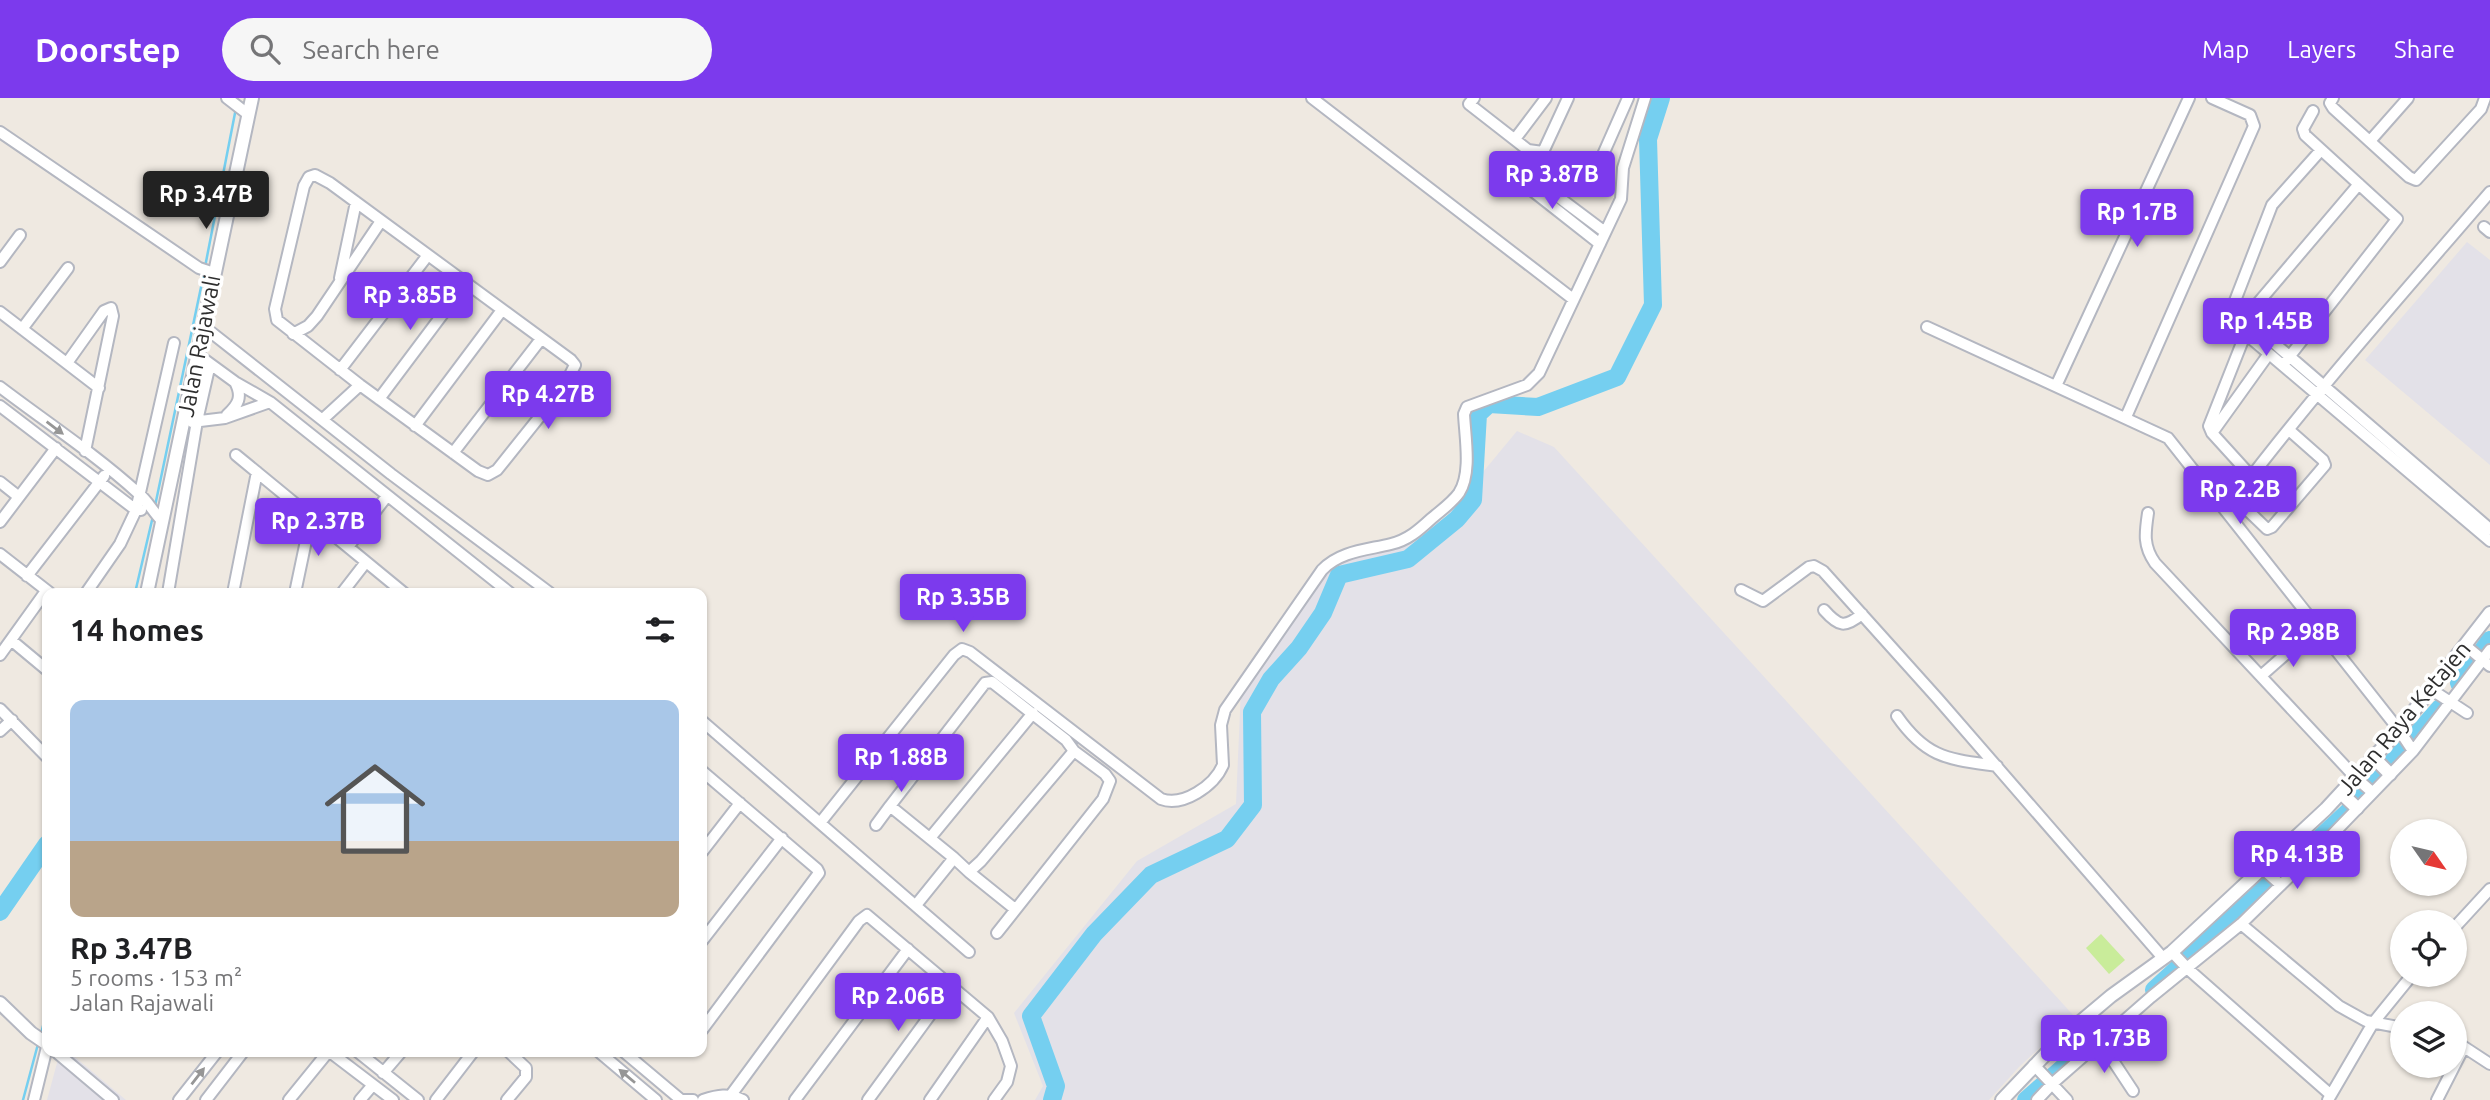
<!DOCTYPE html>
<meta charset="utf-8">
<style>
:root{--surface:#fff;--page:#f6f6f6;--text:#202124;--muted:#757577;--accent:#7c3aed}
body{margin:0;font-family:Ubuntu,sans-serif;background:var(--page);color:var(--text);height:100vh;display:flex;flex-direction:column;font-size:26px;white-space:nowrap}
*{box-sizing:border-box;margin:0}
p{font-size:23px;color:var(--muted)}
.icon{flex:none;width:38px;height:38px;fill:none;stroke:currentColor;stroke-width:2;stroke-linecap:round;stroke-linejoin:round}
.map{position:relative;flex:1;overflow:hidden}
.details{position:absolute;left:42px;top:490px;width:665px;height:469px;display:flex;flex-direction:column;background:var(--surface);border-radius:14px;box-shadow:0 2px 5px #0004}
.details>*{flex:none}
.needle{width:46px;rotate:124deg}
.controls{position:absolute;left:2390px;top:721px;display:grid;gap:14px}
.controls a{display:grid;place-items:center;width:77px;height:77px;border-radius:50%;background:var(--surface);box-shadow:0 2px 5px #0004;font-size:35px}
.price{position:absolute;translate:-50% -60px;padding:0 16px;border-radius:7px;background:var(--accent);color:#fff;font-size:23px;line-height:46px;filter:drop-shadow(0 2px 4px #0008)}
.price::after{content:'';position:absolute;left:50%;top:42px;width:21px;height:16px;margin-left:-10px;background:inherit;clip-path:polygon(0 0,100% 0,50% 100%)}
.price.active{background:#222;color:#fff}
ul{padding:0;list-style:none}
li{display:grid;align-content:center;gap:14px;height:371px;padding:0 28px}
li span{display:grid;place-items:center;height:217px;border-radius:14px;color:#555}
li>.icon{margin-inline-start:auto}
span .icon{width:126px;height:126px;fill:#fffc;stroke-width:1}
li b{font-size:30px}
h2{display:flex;justify-content:space-between;align-items:center;height:84px;padding:0 28px;font-size:30px}
header{display:flex;align-items:center;gap:42px;box-sizing:border-box;height:98px;padding:0 35px;background:var(--accent);color:#fff}
header strong{font-size:33px}
nav{display:flex;gap:38px;margin-inline-start:auto;font-size:24px}
.search{width:490px;height:63px;background:var(--page);display:flex;align-items:center;gap:18px;box-sizing:border-box;padding:0 24px;border-radius:38px;color:var(--muted);font-size:26px}
.map>svg:first-child{display:block}
.industrial{fill:#e3e1e8}
.pitch{fill:#c9ec9a}
.lines{fill:none;stroke-linecap:round;stroke-linejoin:round}
.stream{stroke:#75cff0;stroke-width:2.5}
.river{stroke:#75cff0;stroke-width:18}
.minor-casing{stroke:#b4b7c1;stroke-width:14}
.tertiary-casing{stroke:#b4b7c1;stroke-width:16}
.minor{stroke:#fff;stroke-width:10}
.tertiary{stroke:#fff;stroke-width:12}
.oneway{fill:#969696}
.labels{text-anchor:middle;stroke-width:7;stroke-linejoin:round;paint-order:stroke}
.street-label{font-size:23px;fill:#2e2e2e;stroke:#fff}
</style>
<header>
<strong>Doorstep</strong>
<div class="search"><svg class="icon" aria-label="search" viewBox="0 0 24 24"><circle cx="10" cy="10" r="6"/><path d="M15 15l6 6"/></svg>Search here</div>
<nav><a>Map</a><a>Layers</a><a>Share</a></nav>
</header>
<div class="map">
<svg width="2490" height="1002" viewBox="0 0 2490 1002">
<rect width="100%" height="100%" fill="#efe9e1"/>
<path class="industrial" d="M2467,144L2490,162V367L2365,262Z
M1517,333L1554,349L2074,918L2019,969L1989,1002H1035L1043,988L1014,915L1137,763L1236,706L1241,590L1326,464L1444,421Z
M60,954H69L126,1002H47Z"/>
<path class="pitch" d="M2101,836L2125,862L2109,876L2086,850Z"/>
<g class="lines">
<path class="stream" d="M205,169L236,10
M155,408L204,175
M135,495L153,418
M41,936L47,912
M23,1002L38,946"/>
<path class="river" d="M2459,585L2490,542
M0,814L47,746
M2154,892L2347,715L2440,610
M1052,1002L1056,988L1031,918L1094,836L1151,777L1227,741L1253,707L1252,614L1271,581L1299,550L1323,515L1339,477L1408,461L1457,421L1473,402L1478,316L1489,306L1538,309L1617,279L1653,207L1648,41L1661,0
M2026,1002L2098,939"/>
<defs>
<path id="minor" d="M227,0L249,17
M1312,0L1573,201
M1474,0L1469,6L1528,52
M1568,0L1543,54L1528,52L1511,76L1600,146
M2333,0L2330,5L2333,10L2409,79L2416,82L2481,11L2485,0
M0,34L199,170L214,175
M1515,41L1546,0
M2370,43L2408,0
M2321,52L2272,107L2228,221L2490,443
M1543,54L1541,64L1578,92L1590,86L1628,0
M1517,68L1605,134
M315,77L330,85L571,262L575,267L565,287L497,372L488,377L478,373L360,287L277,222L275,211L304,88L309,79Z
M2484,129L2490,134
M0,164L20,137
M340,180L356,104
M2231,208L2490,431
M0,214L99,290
M2241,225L2359,86
M203,228L391,376L550,495
M1927,229L2168,340L2399,632L2413,653
M22,231L68,170
M293,236L308,228L317,218L381,123
M2245,237L2209,328L2212,335L2252,379
M198,257L235,284L270,304L510,495
M2286,263L2397,121L2305,37L2303,31L2313,13
M67,265L104,213L111,210L113,218L85,353
M340,272L428,157
M2056,288L2189,0
M0,289C46,324 95,356 138,395C148,403 153,414 162,423
M379,301L466,185
M0,308L136,412H141
M227,317C238,307 243,299 235,284
M2126,319L2254,28L2250,17L2212,0
M323,321L360,287
M192,324L225,320L270,304
M415,328L502,212
M2289,332L2323,362L2325,367L2272,429L2267,431L2239,404L2237,397C2316,293 2405,193 2490,94
M2212,335L2268,257
M453,355L541,241
M236,357L404,495
M0,384L19,399
M2148,415C2145,435 2143,448 2155,465L2356,680L2372,694
M0,424L56,350
M348,449L387,398
M0,456L50,495
M27,478L104,378
M1741,492L1763,503L1809,469L1814,468L1823,473L1938,601L2163,860
M86,495L120,446L136,412L174,245
M168,495L197,323L210,266
M233,495L257,374
M295,495L311,419
M342,495L366,464
M1824,512C1839,529 1845,530 1862,516
M11,542L47,572
M2466,548L2490,568
M0,557L46,493
M2262,577L2303,541
M2432,592L2467,615
M0,611L47,659
M1897,618C1927,661 1949,661 1997,668
M702,623L969,854
M0,633L12,622
M702,673L817,771L819,775L702,932
M890,708L985,585L992,584L1066,642L1074,653L1105,676L1110,683L1103,701L997,835
M820,725L954,557L962,551L970,554L1161,701C1183,709 1214,688 1223,667L1221,627L1225,612L1322,472C1340,453 1367,452 1391,446C1408,442 1419,432 1431,421C1440,413 1452,405 1459,395C1472,375 1465,339 1464,316L1467,309L1527,287L1539,275L1621,101L1623,70L1645,0
M876,727L890,708L954,760L916,807
M930,740L1033,615
M702,754L740,705
M954,760L969,774L981,763L1074,653
M2263,771L2281,787
M969,774L1015,811
M2241,826L2339,908L2366,923L2403,930
M2455,829L2490,791
M702,843L782,740
M2172,854L2188,871L2331,997
M2100,943L2133,993
M2455,946L2464,949L2490,966
M56,954L113,1002
M330,954L393,1002
M358,954L418,1002
M599,954L656,1002
M624,954L680,1001
M2034,967L2067,1002
M383,975L401,954
M34,1002L47,949
M179,1002L217,954
M206,1002L243,954
M289,1002L328,954
M360,1002L372,988
M436,1002L473,954
M507,1002L526,979V970L509,954
M679,1002H693
M703,1002C718,997 728,995 743,1002
M730,1002L731,997L859,823L867,817L988,919L1002,943L1011,968L1007,984L994,1002
M795,1002L908,851
M868,1002L952,887
M930,1002L988,919
M2037,1002L2053,985L2151,899L2241,826L2330,739L2413,653L2490,552
M2328,1002L2373,925L2412,877
M2437,1002L2464,949"/>
<path id="tertiary" d="M147,495L252,0
M2374,660L2390,676
M2341,695L2357,710
M0,905L31,935L47,946
M2002,1002L2060,941L2111,898L2172,854L2326,711L2399,632L2490,515"/>
</defs>
<use href="#minor" class="minor-casing"/>
<use href="#tertiary" class="tertiary-casing"/>
<use href="#minor" class="minor"/>
<use href="#tertiary" class="tertiary"/>
</g>
<defs><path id="oneway-solid" d="M-6-.8H1V-3.2L6.5 0L1 3.2V.8H-6Z" transform="scale(1.75)"/></defs>
<g class="oneway">
<use href="#oneway-solid" transform="translate(55 330) rotate(37)"/>
<use href="#oneway-solid" transform="translate(198 978) rotate(-52)"/>
<use href="#oneway-solid" transform="translate(627 978) rotate(-140)"/>
</g>
<g class="labels">
<g class="street-label">
<text transform="translate(199 248) rotate(-79)" y="8">Jalan Rajawali</text>
<text transform="translate(2404 620) rotate(-50)" y="8">Jalan Raya Ketajen</text>
</g>
</g>
</svg>
<div class="controls">
<a><svg class="needle" viewBox="-14 -14 28 28"><path d="M0-13l5 13h-10z" fill="#e53935"/><path d="M0 13l5-13h-10z" fill="#757577"/></svg></a>
<a><svg class="icon" aria-label="locate" viewBox="0 0 24 24"><circle cx="12" cy="12" r="6"/><path d="M12 2v4M12 18v4M2 12h4M18 12h4"/></svg></a>
<a><svg class="icon" aria-label="layers" viewBox="0 0 24 24"><path d="M12 4l9 5-9 5-9-5zM3 14l9 5 9-5"/></svg></a>
</div>
<b class="price" style="left:1552px;top:113px">Rp 3.87B</b>
<b class="price active" style="left:206px;top:133px">Rp 3.47B</b>
<b class="price" style="left:2137px;top:151px">Rp 1.7B</b>
<b class="price" style="left:410px;top:234px">Rp 3.85B</b>
<b class="price" style="left:2266px;top:260px">Rp 1.45B</b>
<b class="price" style="left:548px;top:333px">Rp 4.27B</b>
<b class="price" style="left:2240px;top:428px">Rp 2.2B</b>
<b class="price" style="left:318px;top:460px">Rp 2.37B</b>
<b class="price" style="left:963px;top:536px">Rp 3.35B</b>
<b class="price" style="left:2293px;top:571px">Rp 2.98B</b>
<b class="price" style="left:901px;top:696px">Rp 1.88B</b>
<b class="price" style="left:2297px;top:793px">Rp 4.13B</b>
<b class="price" style="left:898px;top:935px">Rp 2.06B</b>
<b class="price" style="left:2104px;top:977px">Rp 1.73B</b>
<section class="details">
<h2>14 homes<svg class="icon" aria-label="filters" viewBox="0 0 24 24"><path d="M4 7h16M4 17h16"/><circle cx="9" cy="7" r="2"/><circle cx="15" cy="17" r="2"/></svg></h2>
<ul>
<li><span style="background:linear-gradient(#a9c7e8 65%,#b9a48a 0)"><svg class="icon" aria-label="home" viewBox="0 0 24 24"><path d="M3 11l9-7 9 7M6 9v11h12V9"/></svg></span><div><b>Rp 3.47B</b><p>5 rooms · 153 m²</p><p>Jalan Rajawali</p></div></li>
</ul>
</section>
</div>
